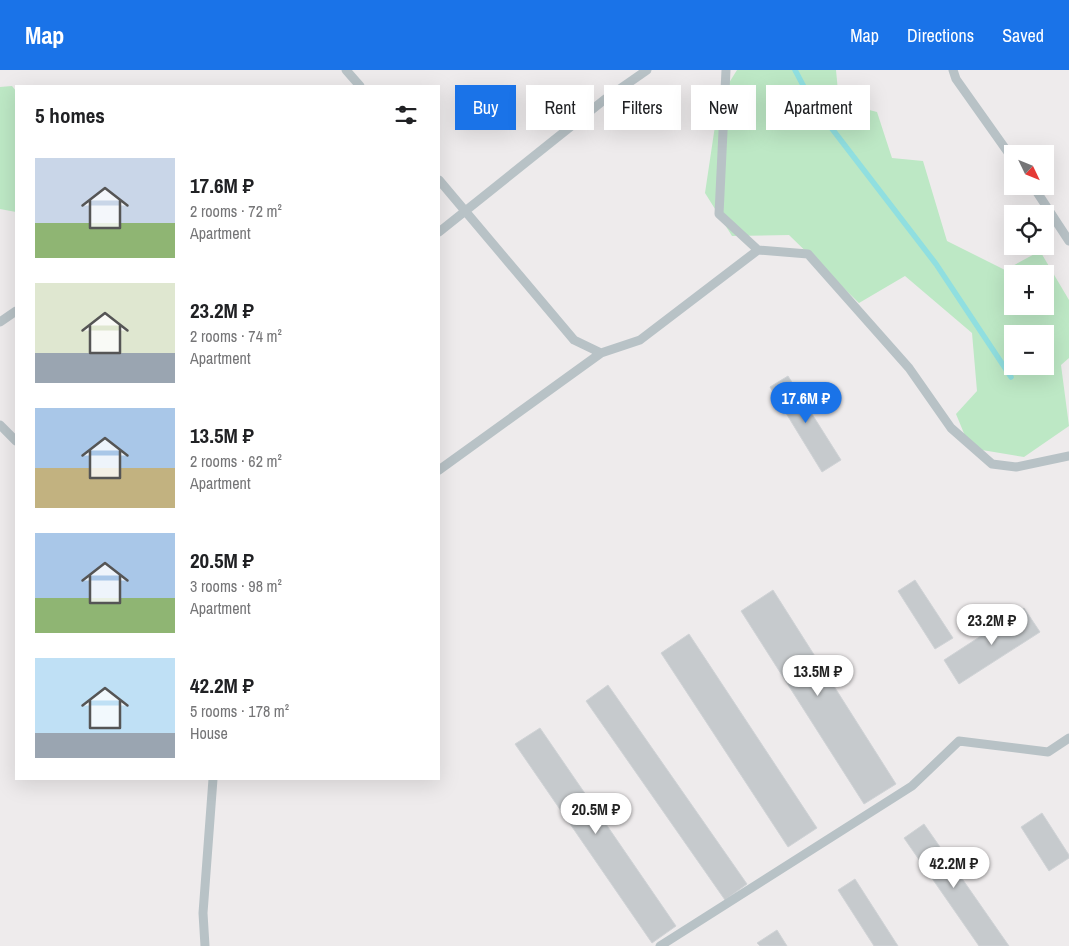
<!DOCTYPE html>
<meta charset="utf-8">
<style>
:root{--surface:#fff;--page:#f2f2f2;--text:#202124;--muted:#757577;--accent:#1a73e8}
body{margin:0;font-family:"Archivo Narrow",sans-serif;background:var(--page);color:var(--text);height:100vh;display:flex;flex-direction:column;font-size:19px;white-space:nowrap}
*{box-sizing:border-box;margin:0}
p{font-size:16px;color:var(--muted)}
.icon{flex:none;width:28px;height:28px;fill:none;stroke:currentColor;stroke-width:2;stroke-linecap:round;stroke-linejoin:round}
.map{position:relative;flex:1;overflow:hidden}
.sheet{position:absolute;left:15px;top:15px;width:425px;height:695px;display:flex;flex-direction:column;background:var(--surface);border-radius:0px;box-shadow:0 5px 20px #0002}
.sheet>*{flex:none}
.guide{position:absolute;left:455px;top:15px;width:475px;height:45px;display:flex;gap:10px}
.needle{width:32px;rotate:133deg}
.buttons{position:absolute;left:1004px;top:75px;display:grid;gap:10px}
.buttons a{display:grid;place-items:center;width:50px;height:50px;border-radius:0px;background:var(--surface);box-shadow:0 5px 20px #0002;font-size:25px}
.price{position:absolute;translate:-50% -42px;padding:0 11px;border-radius:18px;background:#fff;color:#222;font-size:16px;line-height:32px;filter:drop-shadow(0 1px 2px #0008)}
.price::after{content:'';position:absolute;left:50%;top:30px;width:15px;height:11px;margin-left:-8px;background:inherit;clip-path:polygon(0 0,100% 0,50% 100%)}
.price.on{background:var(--accent);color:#fff}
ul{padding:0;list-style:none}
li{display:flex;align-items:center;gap:15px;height:125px;padding:0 20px}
li span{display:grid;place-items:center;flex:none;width:140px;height:100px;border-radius:0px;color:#555}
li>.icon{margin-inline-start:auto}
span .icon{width:60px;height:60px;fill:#fffc;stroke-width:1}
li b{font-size:21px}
h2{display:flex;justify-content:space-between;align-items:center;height:60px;padding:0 20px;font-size:21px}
.pill{padding:0 18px;border-radius:0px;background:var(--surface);box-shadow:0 5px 20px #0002;font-size:18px;line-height:45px}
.pill.on{background:var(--accent);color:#fff}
header{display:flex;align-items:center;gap:30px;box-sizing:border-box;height:70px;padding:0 25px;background:var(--accent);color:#fff}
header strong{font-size:24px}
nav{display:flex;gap:28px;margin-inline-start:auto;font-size:18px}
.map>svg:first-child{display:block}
.green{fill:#bde8c5;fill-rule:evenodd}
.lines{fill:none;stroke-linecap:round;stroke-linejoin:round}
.stream{stroke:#90dfe0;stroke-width:5.5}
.building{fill:#c6cacd;stroke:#d0d3d6}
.service{stroke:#b8c2c6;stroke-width:9}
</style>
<header>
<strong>Map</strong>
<nav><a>Map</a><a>Directions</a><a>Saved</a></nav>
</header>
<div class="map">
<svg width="1069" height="876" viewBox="0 0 1069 876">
<rect width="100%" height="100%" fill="#eeebec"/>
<path class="green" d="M737,0H836L839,32L877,42L892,88L923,91L947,171L1005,200L1040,181L1069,230V288L1061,295L1069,356L1024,387L970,378L956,344L977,321L972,263L905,206L859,233L789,165L732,166L705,123L719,29ZM1012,204H1045V236H1012ZM1012,264H1045V296H1012Z
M12,16L16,21V142L0,139V17Z"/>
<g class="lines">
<path class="stream" d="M795,0L813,34L936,194L1011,307"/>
</g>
<path class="building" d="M788,306L841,390L822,402L770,317Z
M915,510L953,568L935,579L898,521Z
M773,520L896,714L864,734L741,541Z
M1024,538L1040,562L959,614L944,590Z
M689,564L817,758L788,777L661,583Z
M608,615L747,814L725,830L586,631Z
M540,658L676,856L652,873L515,674Z
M1042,743L1069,785V788L1049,801L1021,757Z
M924,754L1009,876H979L904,768Z
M855,809L898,876H874L838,820Z
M777,860L787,876H760L757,873Z"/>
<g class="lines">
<path class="service" d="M346,0L360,16
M726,0L719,144L758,180
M953,0L956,9L1012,88
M439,110L574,270L601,283L640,270L758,180L808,184L909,298L951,358L992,394L1016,397L1069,386
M1033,116L1069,171
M439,162L604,30L647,0
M0,252L16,241
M0,355L16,371
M439,400L601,283
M205,876L203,843L213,709
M660,876L912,716L959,671L1048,682L1069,668"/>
</g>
</svg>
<div class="buttons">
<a><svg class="needle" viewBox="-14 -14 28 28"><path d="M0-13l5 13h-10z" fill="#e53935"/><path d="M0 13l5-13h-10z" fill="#757577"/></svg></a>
<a><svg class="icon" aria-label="locate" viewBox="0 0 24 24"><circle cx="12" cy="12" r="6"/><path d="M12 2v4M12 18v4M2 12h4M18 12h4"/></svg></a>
<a>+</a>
<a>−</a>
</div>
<b class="price on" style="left:806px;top:354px">17.6M ₽</b>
<b class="price" style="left:992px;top:576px">23.2M ₽</b>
<b class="price" style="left:818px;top:627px">13.5M ₽</b>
<b class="price" style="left:596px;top:765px">20.5M ₽</b>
<b class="price" style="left:954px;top:819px">42.2M ₽</b>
<div class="guide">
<a class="pill on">Buy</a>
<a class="pill">Rent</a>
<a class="pill">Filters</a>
<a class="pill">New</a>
<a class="pill">Apartment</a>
</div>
<section class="sheet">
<h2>5 homes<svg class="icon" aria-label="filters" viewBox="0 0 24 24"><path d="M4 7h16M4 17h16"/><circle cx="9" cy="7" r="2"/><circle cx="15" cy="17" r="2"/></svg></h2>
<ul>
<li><span style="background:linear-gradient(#c9d6e8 65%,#8fb573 0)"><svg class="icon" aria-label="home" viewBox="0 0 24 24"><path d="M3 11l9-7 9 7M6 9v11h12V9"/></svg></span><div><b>17.6M ₽</b><p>2 rooms · 72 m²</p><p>Apartment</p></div></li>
<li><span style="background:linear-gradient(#dfe7d0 70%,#9aa5b1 0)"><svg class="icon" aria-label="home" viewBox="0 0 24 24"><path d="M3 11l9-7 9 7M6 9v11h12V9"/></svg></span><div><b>23.2M ₽</b><p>2 rooms · 74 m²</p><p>Apartment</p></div></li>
<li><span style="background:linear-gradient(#a9c7e8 60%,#c2b280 0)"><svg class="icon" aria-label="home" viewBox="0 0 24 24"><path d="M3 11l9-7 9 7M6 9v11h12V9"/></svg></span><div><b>13.5M ₽</b><p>2 rooms · 62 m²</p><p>Apartment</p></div></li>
<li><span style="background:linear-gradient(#a9c7e8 65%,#8fb573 0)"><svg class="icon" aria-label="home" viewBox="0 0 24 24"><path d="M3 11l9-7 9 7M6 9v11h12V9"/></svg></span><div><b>20.5M ₽</b><p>3 rooms · 98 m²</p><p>Apartment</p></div></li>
<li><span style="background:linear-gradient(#bfe0f5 75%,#9aa5b1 0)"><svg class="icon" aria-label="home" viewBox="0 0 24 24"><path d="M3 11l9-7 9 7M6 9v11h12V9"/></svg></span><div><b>42.2M ₽</b><p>5 rooms · 178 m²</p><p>House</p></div></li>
</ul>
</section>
</div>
